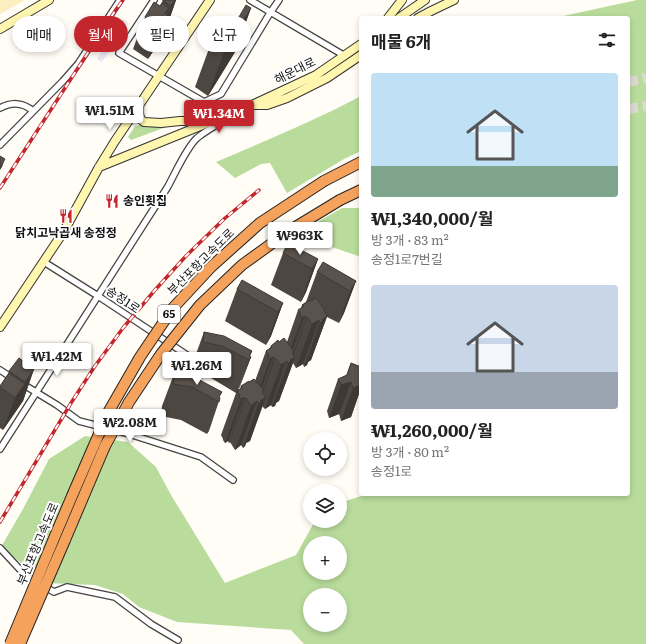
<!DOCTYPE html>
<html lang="ko">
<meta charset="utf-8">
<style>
:root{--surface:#fff;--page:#f2f2f2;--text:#222;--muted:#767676;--accent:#c4262e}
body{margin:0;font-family:Literata,"Noto Sans KR",serif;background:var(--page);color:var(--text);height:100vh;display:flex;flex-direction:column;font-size:15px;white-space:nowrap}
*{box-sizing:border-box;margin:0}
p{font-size:13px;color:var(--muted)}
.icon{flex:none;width:22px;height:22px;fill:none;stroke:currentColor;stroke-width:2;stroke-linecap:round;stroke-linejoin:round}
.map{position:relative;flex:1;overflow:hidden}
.sheet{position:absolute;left:359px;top:16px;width:271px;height:480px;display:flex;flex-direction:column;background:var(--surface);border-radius:4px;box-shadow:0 2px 6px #0003}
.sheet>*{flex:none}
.top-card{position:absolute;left:12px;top:16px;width:287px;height:36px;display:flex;gap:8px}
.fabs{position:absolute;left:303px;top:432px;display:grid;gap:8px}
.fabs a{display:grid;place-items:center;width:44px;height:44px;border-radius:50%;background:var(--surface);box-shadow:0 2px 6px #0003;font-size:20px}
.price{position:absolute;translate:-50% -34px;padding:0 9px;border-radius:4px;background:#fff;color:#222;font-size:13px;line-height:26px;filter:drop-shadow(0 1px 2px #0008)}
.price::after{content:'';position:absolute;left:50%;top:24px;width:12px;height:9px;margin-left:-6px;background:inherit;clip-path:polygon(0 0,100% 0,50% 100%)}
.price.current{background:var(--accent);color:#fff}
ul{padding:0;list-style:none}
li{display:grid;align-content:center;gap:8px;height:212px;padding:0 12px}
li span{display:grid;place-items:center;height:124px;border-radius:4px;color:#555}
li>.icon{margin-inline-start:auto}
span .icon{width:72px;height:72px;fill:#fffc;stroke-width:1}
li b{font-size:17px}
h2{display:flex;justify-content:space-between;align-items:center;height:48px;padding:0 12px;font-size:17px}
.pill{padding:0 14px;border-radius:18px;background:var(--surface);box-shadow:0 2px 6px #0003;font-size:14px;line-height:36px}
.pill.current{background:var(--accent);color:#fff}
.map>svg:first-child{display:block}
.industrial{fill:#eee6ef}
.forest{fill:#b9dc9c;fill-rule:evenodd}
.sand{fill:#fbeec1}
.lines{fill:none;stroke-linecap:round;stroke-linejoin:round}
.highway-tunnel{stroke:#dbdad3;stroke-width:10;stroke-dasharray:10 5;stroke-linecap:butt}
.street-casing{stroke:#444;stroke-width:8}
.secondary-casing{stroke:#333;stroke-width:10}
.highway-casing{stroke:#222;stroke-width:12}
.street{stroke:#fff;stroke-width:5.5}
.secondary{stroke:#fff6b0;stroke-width:8}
.highway{stroke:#f5a25d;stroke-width:10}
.rail-casing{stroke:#c4262e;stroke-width:3.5}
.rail{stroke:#fff;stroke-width:2;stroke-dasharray:6;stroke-linecap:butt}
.highway-bridge-casing{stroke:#222;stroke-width:12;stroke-linecap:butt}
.highway-bridge{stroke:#f5a25d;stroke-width:10}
.wall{fill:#4d4742}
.shaded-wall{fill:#3f3936}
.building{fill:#5a524d;stroke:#3f3936}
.labels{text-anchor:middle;stroke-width:4;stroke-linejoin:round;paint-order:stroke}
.shield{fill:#fff;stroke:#585858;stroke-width:1}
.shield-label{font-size:11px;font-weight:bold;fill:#111}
.street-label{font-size:12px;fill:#111;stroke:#fff}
.poi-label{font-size:12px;font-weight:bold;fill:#111;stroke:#fff;text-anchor:start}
</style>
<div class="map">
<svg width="646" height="644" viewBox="0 0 646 644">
<rect width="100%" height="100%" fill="#fffdf5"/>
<path class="industrial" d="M123,19L128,23L102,62L97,59Z"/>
<path class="forest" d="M637,0H646V644H304L291,630L177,622L139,607L123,594L95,585L46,583L1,547L23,509L49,459L85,436L128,442L156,467L171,495L225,583L296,555L315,521H340V503L367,494H628V18H554ZM310,543H340V573H310ZM310,595H340V625H310Z
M361,96V151L344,159L287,193L270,163L261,164L235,178L216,162C265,141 314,121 361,96Z
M144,125L169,126L131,140L128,137L135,126Z
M342,208H361V257L332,247L305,229Z"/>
<path class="sand" d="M0,0H25L0,14Z"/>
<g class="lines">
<path class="highway-tunnel" d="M628,82L646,78
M628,109L646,106"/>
<defs>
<path id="street" d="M154,0L119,53L204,102
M250,0L345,56
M0,108C11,102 23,102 33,111
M215,120L204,102L221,94L270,13L279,0
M0,145L63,81L78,64L120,0
M44,262L98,296L190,357
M0,370L14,379
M21,383L57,405L79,421L126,433L201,457L233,480
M0,449L167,188C175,174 186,148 197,138C208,129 222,122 234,115
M0,548L26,576L54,592L67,587L115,597L151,624L178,640"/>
<path id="secondary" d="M388,18L402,0
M399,18L425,0
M418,18L431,11L454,0
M0,29L49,0
M255,105H267L287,98L327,78L361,55
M139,106C139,113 138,118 144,122L161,123L180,121H209
M99,167L252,105L316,75L361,44
M0,327L64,231L99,167L115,141L210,0"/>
<path id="highway" d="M324,181L361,162
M340,200L361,190
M55,536L72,496
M65,540L82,500"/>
</defs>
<use href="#street" class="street-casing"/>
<use href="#secondary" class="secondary-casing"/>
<use href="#highway" class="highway-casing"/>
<use href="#street" class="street"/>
<use href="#secondary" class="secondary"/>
<use href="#highway" class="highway"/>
<defs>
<path id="rail" d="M0,188L115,11L123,0
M0,522L71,403L95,366L123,328L155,290L186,256L224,219L259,190"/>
</defs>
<use href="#rail" class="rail-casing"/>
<use href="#rail" class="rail"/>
<defs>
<path id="highway-bridge" d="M72,496L109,411L140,357L173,308L211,267L260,223L324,181
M82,500L105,446L129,402L161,354L200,305L242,265L289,231L340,200
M10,644L55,536
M20,644L65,540"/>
</defs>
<use href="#highway-bridge" class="highway-bridge-casing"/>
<use href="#highway-bridge" class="highway-bridge"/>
</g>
<path class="wall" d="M163,0H176L167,26L160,38L156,47L148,59L133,49L145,17L160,6Z
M251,8L235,52L208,96L195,87L211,43L226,39Z
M283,253L318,259L306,292L301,302L271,285Z
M317,272L356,281L344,313L339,323L327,317L311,360L308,362L307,365L304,367L303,364L296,368L293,363L279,401L276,403L275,406L272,407L271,405L265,409L262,406L250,441L246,443L245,446L243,448L241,445L235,450L230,442L229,443L228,441L225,443L223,440V439L221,435L236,393L211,378L191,375L192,365L204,332L252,351L250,356L251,357L238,390L240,389L241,386L249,382L255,381L266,351L269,349L271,346L279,342H287L298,310L301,308L302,305L306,302Z
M237,289L283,303L271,336L266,345L225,321Z
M351,363L361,367V391H360L351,417L341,421L339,414L329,418L327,411L338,379L346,376Z
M34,369L23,401L3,430L0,428V386L8,374L9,371Z
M174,374L220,398L209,431L207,434L181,420L161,416L162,406Z"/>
<path class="shaded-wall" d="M175,0H176L167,26L160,38L156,47L148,59L165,13L169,8L164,21L168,15L171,6Z
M251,8L235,52L208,96L224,52Z
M5,159L2,167L0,170V167Z
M318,259L306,292L301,302L312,269Z
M356,281L344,313L339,323L350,291Z
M283,303L271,336L266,345L278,312Z
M325,310L321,322L322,320L327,316L311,360L308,362L307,365L304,367L320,323L324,311Z
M305,316L292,351L293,350L289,363L290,360L291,359L306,318L307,317L292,359L295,357L279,401L276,403L275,406L272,407L288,363L289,360L286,362L271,405L265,409L281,365L286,361L302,318Z
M319,320L303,364L296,368L312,324Z
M251,357L239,389L237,393L249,360Z
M273,357L257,401L254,403L270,359Z
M274,358H275L259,404L260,401L266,397L250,441L246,443L245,446L243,448Z
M34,369L23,401L3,430L15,398Z
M351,382L339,414L329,418L341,385Z
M361,385V388L351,417L341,421L353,388Z
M244,397L228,441L225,443L241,399Z
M246,398L230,442L229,443L245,399Z
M257,401L241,445L235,450L251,406Z"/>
<path class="building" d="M163,0H175L171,6L163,1Z
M154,2L160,6L162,3L169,8L165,13L168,15L160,27L145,17Z
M246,5L251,8L224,52L211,43L217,34L226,39Z
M0,156L5,159L0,167Z
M288,243L318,259L312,269L283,253Z
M323,262L356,281L350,291L317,272Z
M242,280L283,303L278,312L237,289Z
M316,298L325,310L324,311L327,316L322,320L323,321L320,323L319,320L312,324L307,317L306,318L305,316L302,318L300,315L301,314L298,310L304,306L302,305L310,300L311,301Z
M204,332L224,336L252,351L249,356L251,357L249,360L222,346L203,342Z
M284,338L293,350L292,352L295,357L290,360L291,362L288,363L287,361L281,365L275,358H274L273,357L270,359L268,356L269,355L266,351L272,347L271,346L278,340L279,342Z
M19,358L34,369L25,382L9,371Z
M351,363L361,367V379L360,378L361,381V385L353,388L351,382L341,385L338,379L347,375Z
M9,373L25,384L15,398L0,387V386Z
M174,374L194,377L222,392L219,397L220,398L219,402L192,387L173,384Z
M254,379L258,384H259L264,391L262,392L266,397L260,401L261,402L259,404L257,401L251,406L246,398L245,399L244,397L241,399L239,397L240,396L237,391L242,388L241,386L249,381V382Z"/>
<defs>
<symbol id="restaurant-bare" viewBox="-9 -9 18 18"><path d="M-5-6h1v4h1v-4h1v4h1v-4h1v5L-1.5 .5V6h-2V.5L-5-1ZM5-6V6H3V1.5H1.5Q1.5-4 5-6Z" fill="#c4262e" stroke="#fff" stroke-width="2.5" paint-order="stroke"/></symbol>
</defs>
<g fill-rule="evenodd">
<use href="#restaurant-bare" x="102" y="191" width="20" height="20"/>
<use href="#restaurant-bare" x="56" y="206" width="20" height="20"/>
</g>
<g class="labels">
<rect class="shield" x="158" y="305" width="22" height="18" rx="3"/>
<g class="shield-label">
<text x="169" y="318">65</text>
</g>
<g class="street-label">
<text transform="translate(295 71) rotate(-27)" y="4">해운대로</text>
<text transform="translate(201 262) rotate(-45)" y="4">부산포항고속도로</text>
<text transform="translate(123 300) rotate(34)" y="4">송정1로</text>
<text transform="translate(38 544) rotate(-67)" y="4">부산포항고속도로</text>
</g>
<g class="poi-label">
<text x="123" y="205">송인횟집</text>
<text x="66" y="237" text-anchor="middle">닭치고낙곱새 송정정</text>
</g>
</g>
</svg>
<div class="fabs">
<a><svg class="icon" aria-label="locate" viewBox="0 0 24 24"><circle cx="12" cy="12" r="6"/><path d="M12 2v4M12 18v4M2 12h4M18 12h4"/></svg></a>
<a><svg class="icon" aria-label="layers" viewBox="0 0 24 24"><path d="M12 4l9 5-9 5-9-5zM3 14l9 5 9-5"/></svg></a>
<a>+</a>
<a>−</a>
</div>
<b class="price" style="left:110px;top:131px">₩1.51M</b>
<b class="price current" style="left:219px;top:134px">₩1.34M</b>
<b class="price" style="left:300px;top:256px">₩963K</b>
<b class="price" style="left:57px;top:377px">₩1.42M</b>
<b class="price" style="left:197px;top:386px">₩1.26M</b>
<b class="price" style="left:130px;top:443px">₩2.08M</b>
<div class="top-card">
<a class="pill">매매</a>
<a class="pill current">월세</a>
<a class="pill">필터</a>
<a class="pill">신규</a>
</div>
<section class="sheet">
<h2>매물 6개<svg class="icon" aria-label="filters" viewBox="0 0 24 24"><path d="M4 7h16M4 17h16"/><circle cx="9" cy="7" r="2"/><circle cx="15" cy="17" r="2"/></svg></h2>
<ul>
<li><span style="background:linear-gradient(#bfe0f5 75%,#7fa58c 0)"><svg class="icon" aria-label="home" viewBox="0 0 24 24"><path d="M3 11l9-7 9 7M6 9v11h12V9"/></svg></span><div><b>₩1,340,000/월</b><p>방 3개 · 83 m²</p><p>송정1로7번길</p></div></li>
<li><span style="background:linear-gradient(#c9d6e8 70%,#9aa5b1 0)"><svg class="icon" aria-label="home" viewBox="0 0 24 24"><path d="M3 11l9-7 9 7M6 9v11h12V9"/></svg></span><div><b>₩1,260,000/월</b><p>방 3개 · 80 m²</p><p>송정1로</p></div></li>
</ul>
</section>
</div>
